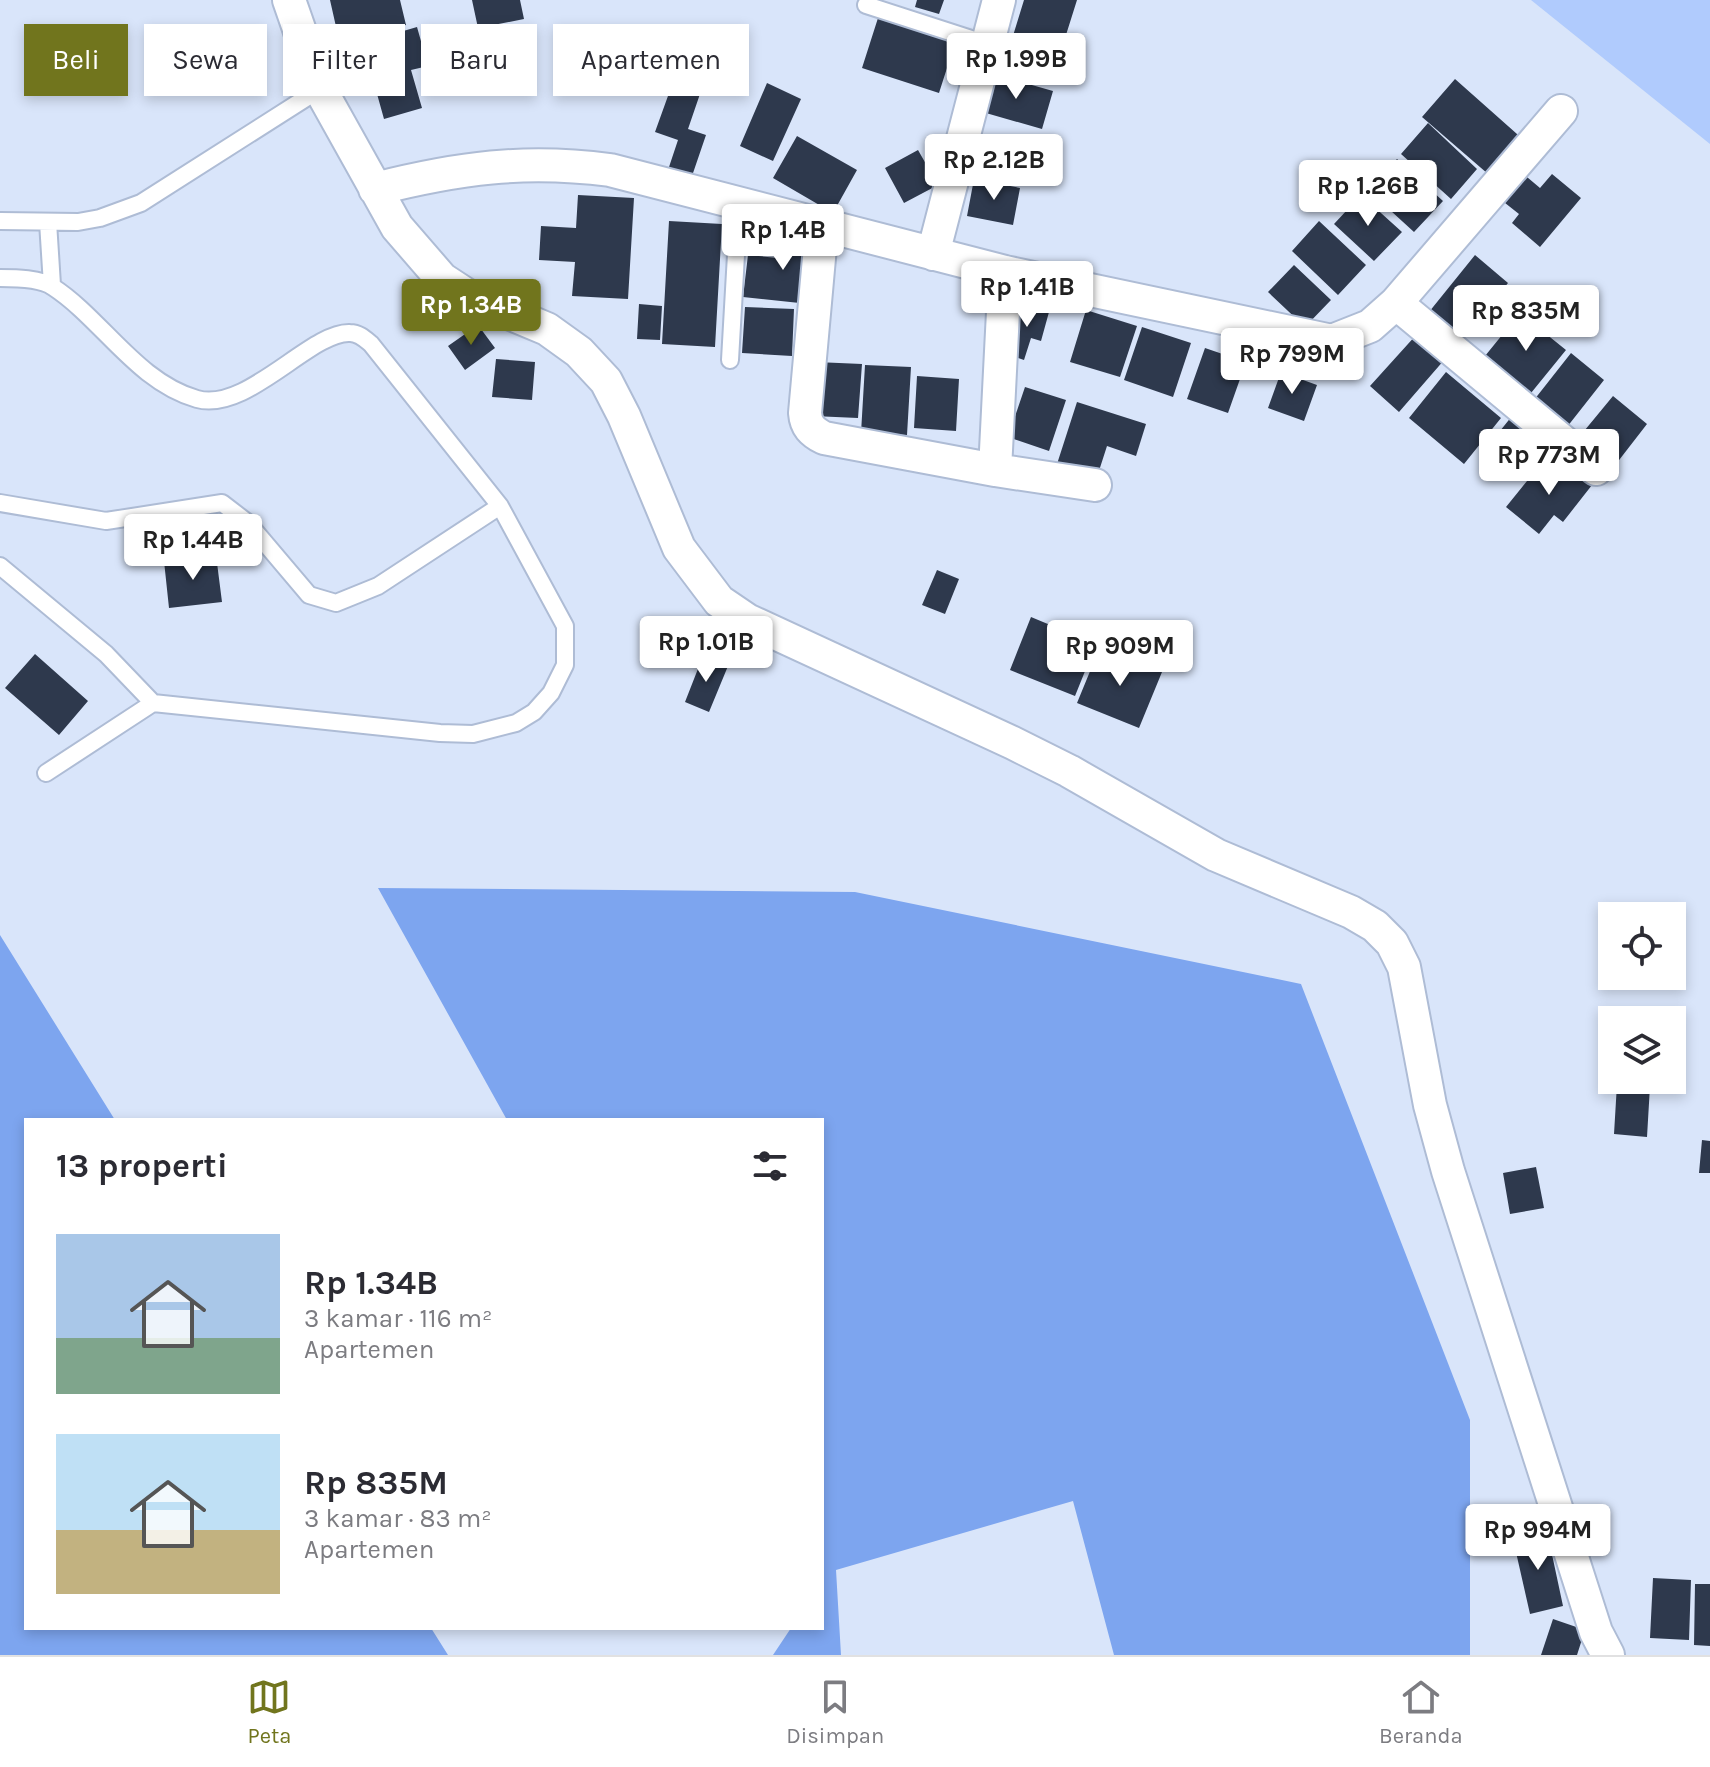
<!DOCTYPE html>
<html lang="id">
<meta charset="utf-8">
<style>
:root{--surface:#fff;--page:#f2f2f3;--text:#2b2b33;--muted:#7c7c81;--line:#e1e1e2;--accent:#71751d}
body{margin:0;font-family:Karla,sans-serif;background:var(--page);color:var(--text);height:100vh;display:flex;flex-direction:column;font-size:30px;white-space:nowrap}
*{box-sizing:border-box;margin:0}
p{font-size:26px;color:var(--muted)}
.icon{flex:none;width:44px;height:44px;fill:none;stroke:currentColor;stroke-width:2;stroke-linecap:round;stroke-linejoin:round}
.map{position:relative;flex:1;overflow:hidden}
.side{position:absolute;left:24px;top:1118px;width:800px;height:512px;display:flex;flex-direction:column;background:var(--surface);border-radius:0px;box-shadow:0 4px 12px #0003}
.side>*{flex:none}
.hud{position:absolute;left:24px;top:24px;width:800px;height:72px;display:flex;gap:16px}
.tools{position:absolute;left:1598px;top:902px;display:grid;gap:16px}
.tools a{display:grid;place-items:center;width:88px;height:88px;border-radius:0px;background:var(--surface);box-shadow:0 4px 12px #0003;font-size:40px}
.price{position:absolute;translate:-50% -68px;padding:0 18px;border-radius:8px;background:#fff;color:#222;font-size:26px;line-height:52px;filter:drop-shadow(0 2px 4px #0008)}
.price::after{content:'';position:absolute;left:50%;top:48px;width:24px;height:18px;margin-left:-12px;background:inherit;clip-path:polygon(0 0,100% 0,50% 100%)}
.price.active{background:var(--accent);color:#fff}
ul{padding:0;list-style:none}
li{display:flex;align-items:center;gap:24px;height:200px;padding:0 32px}
li span{display:grid;place-items:center;flex:none;width:224px;height:160px;border-radius:0px;color:#555}
li>.icon{margin-inline-start:auto}
span .icon{width:96px;height:96px;fill:#fffc;stroke-width:1}
li b{font-size:34px}
h2{display:flex;justify-content:space-between;align-items:center;height:96px;padding:0 32px;font-size:34px}
.pill{padding:0 28px;border-radius:0px;background:var(--surface);box-shadow:0 4px 12px #0003;font-size:28px;line-height:72px}
.pill.active{background:var(--accent);color:#fff}
.tabs{display:flex;justify-content:space-around;align-items:center;height:112px;border-top:2px solid var(--line);background:var(--surface);font-size:22px;color:var(--muted)}
.tabs a{display:grid;justify-items:center;gap:4px}
.tabs .active{color:var(--accent)}
.map>svg:first-child{display:block}
.green{fill:#b0cbfd}
.water{fill:#7da5ef}
.building{fill:#2e394d}
.lines{fill:none;stroke-linecap:round;stroke-linejoin:round}
.service-casing{stroke:#aebcd5;stroke-width:20}
.minor-casing{stroke:#aebcd5;stroke-width:36}
.service{stroke:#fff;stroke-width:16}
.minor{stroke:#fff;stroke-width:32}
</style>
<div class="map">
<svg width="1710" height="1655" viewBox="0 0 1710 1655">
<rect width="100%" height="100%" fill="#d9e5fa"/>
<path class="green" d="M1531,0H1710V144Z"/>
<path class="water" d="M378,888L855,892L1301,984L1470,1420V1655H1114L1073,1501L836,1570L841,1655H773L791,1628H822V1120H507Z
M0,935L115,1120H26V1628H431L448,1655H0Z"/>
<path class="building" d="M330,0H400L406,25L339,40Z
M472,0H520L524,19L478,28Z
M917,0H944L939,14L915,7Z
M1024,0H1077L1060,54L1012,39Z
M878,18L955,43L939,93L862,68Z
M417,27L428,66L411,70L422,108L384,119L372,76L352,82L342,49Z
M990,73L1053,91L1042,129L979,111Z
M1455,79L1527,143L1495,180L1422,117Z
M673,82L701,91L688,129L706,135L692,176L669,167L678,140L655,132Z
M767,83L801,99L773,161L740,146Z
M1428,123L1477,169L1451,199L1401,154Z
M797,136L857,170L833,213L773,178Z
M918,150L938,185L904,203L885,168Z
M1397,159L1443,201L1414,232L1368,190Z
M1521,172L1540,188L1552,174L1581,198L1540,247L1512,223L1519,214L1500,199Z
M974,179L1020,188L1013,225L967,216Z
M578,195L634,198L628,299L572,296L575,262L539,260L541,226L576,228Z
M1361,195L1402,232L1374,261L1334,224Z
M669,221L722,224L715,347L662,344Z
M1319,221L1366,265L1338,295L1292,251Z
M781,234L816,237L809,304L743,297L748,255L778,258Z
M1475,255L1508,283L1462,339L1429,312Z
M1294,265L1331,300L1305,327L1268,292Z
M1016,303L1049,312L1041,341L1031,338L1024,360L1009,355Z
M639,304L662,306L660,340L637,339Z
M745,307L794,309L792,356L742,353Z
M1086,310L1137,326L1120,377L1070,362Z
M1520,313L1566,350L1531,393L1485,356Z
M478,325L495,348L465,370L448,346Z
M1142,327L1191,343L1173,397L1124,380Z
M1417,334L1445,359L1399,412L1370,386Z
M1205,348L1246,362L1228,413L1187,399Z
M1571,353L1604,380L1567,427L1534,400Z
M496,359L535,362L532,400L492,397Z
M816,362L862,364L858,418L813,416Z
M865,365L911,367L907,435L861,433Z
M1281,372L1317,385L1304,421L1268,408Z
M1446,372L1501,418L1464,464L1409,418Z
M917,376L959,379L956,431L914,428Z
M1025,387L1066,400L1049,451L1008,437Z
M1613,396L1647,424L1616,464L1580,436Z
M1077,402L1146,424L1136,456L1107,446L1097,477L1057,464Z
M1512,416L1542,440L1509,481L1480,456Z
M1564,462L1592,485L1563,522L1554,515L1539,534L1506,507L1535,471L1548,481Z
M216,555L222,602L169,608L164,561Z
M937,570L959,579L945,614L922,605Z
M1031,617L1096,644L1075,696L1010,670Z
M1100,647L1162,672L1139,728L1077,703Z
M35,654L88,701L59,735L5,688Z
M703,656L728,666L709,712L685,702Z
M1617,1084L1650,1086L1647,1137L1614,1134Z
M1702,1140L1710,1141V1173H1699Z
M1536,1167L1544,1208L1510,1214L1503,1173Z
M1547,1531L1563,1606L1530,1614L1513,1539Z
M1653,1578L1691,1580L1689,1640L1650,1638Z
M1695,1584H1710V1646L1694,1645Z
M1553,1619L1585,1630L1577,1655H1541Z"/>
<g class="lines">
<defs>
<path id="service" d="M866,5L987,44
M0,221L78,222L100,218L141,203L320,89
M48,222L52,285
M0,278C15,278 41,278 53,287C102,319 137,382 197,399C247,413 311,331 350,333C359,333 365,339 371,344L500,506L565,626V665L551,693L534,712L516,723L473,734L440,733L153,703L106,654L0,566
M730,360L739,202
M0,503L106,521L222,503L248,523L309,595L336,603L378,586L500,506
M46,773L153,703"/>
<path id="minor" d="M289,0L320,89L397,227L442,279L468,296L547,329L579,352L606,381L624,416L679,548L719,601L747,620L1013,743L1069,771L1216,855L1351,912L1375,926L1392,943L1404,967L1430,1105L1448,1171L1596,1632L1608,1655
M375,189C458,168 524,159 610,170L1005,272L1332,341L1370,326L1396,303L1561,111
M822,225L805,413C806,426 812,432 824,438L995,470L1005,272
M933,254L999,0
M1396,303L1596,469
M995,470L1095,485"/>
</defs>
<use href="#service" class="service-casing"/>
<use href="#minor" class="minor-casing"/>
<use href="#service" class="service"/>
<use href="#minor" class="minor"/>
</g>
</svg>
<div class="tools">
<a><svg class="icon" aria-label="locate" viewBox="0 0 24 24"><circle cx="12" cy="12" r="6"/><path d="M12 2v4M12 18v4M2 12h4M18 12h4"/></svg></a>
<a><svg class="icon" aria-label="layers" viewBox="0 0 24 24"><path d="M12 4l9 5-9 5-9-5zM3 14l9 5 9-5"/></svg></a>
</div>
<b class="price" style="left:1016px;top:101px">Rp 1.99B</b>
<b class="price" style="left:994px;top:202px">Rp 2.12B</b>
<b class="price" style="left:1368px;top:228px">Rp 1.26B</b>
<b class="price" style="left:783px;top:272px">Rp 1.4B</b>
<b class="price" style="left:1027px;top:329px">Rp 1.41B</b>
<b class="price active" style="left:471px;top:347px">Rp 1.34B</b>
<b class="price" style="left:1526px;top:353px">Rp 835M</b>
<b class="price" style="left:1292px;top:396px">Rp 799M</b>
<b class="price" style="left:1549px;top:497px">Rp 773M</b>
<b class="price" style="left:193px;top:582px">Rp 1.44B</b>
<b class="price" style="left:706px;top:684px">Rp 1.01B</b>
<b class="price" style="left:1120px;top:688px">Rp 909M</b>
<b class="price" style="left:1538px;top:1572px">Rp 994M</b>
<div class="hud">
<a class="pill active">Beli</a>
<a class="pill">Sewa</a>
<a class="pill">Filter</a>
<a class="pill">Baru</a>
<a class="pill">Apartemen</a>
</div>
<section class="side">
<h2>13 properti<svg class="icon" aria-label="filters" viewBox="0 0 24 24"><path d="M4 7h16M4 17h16"/><circle cx="9" cy="7" r="2"/><circle cx="15" cy="17" r="2"/></svg></h2>
<ul>
<li><span style="background:linear-gradient(#a9c7e8 65%,#7fa58c 0)"><svg class="icon" aria-label="home" viewBox="0 0 24 24"><path d="M3 11l9-7 9 7M6 9v11h12V9"/></svg></span><div><b>Rp 1.34B</b><p>3 kamar · 116 m²</p><p>Apartemen</p></div></li>
<li><span style="background:linear-gradient(#bfe0f5 60%,#c2b280 0)"><svg class="icon" aria-label="home" viewBox="0 0 24 24"><path d="M3 11l9-7 9 7M6 9v11h12V9"/></svg></span><div><b>Rp 835M</b><p>3 kamar · 83 m²</p><p>Apartemen</p></div></li>
</ul>
</section>
</div>
<nav class="tabs">
<a class="active"><svg class="icon" aria-label="map" viewBox="0 0 24 24"><path d="M3 6l6-2 6 2 6-2v14l-6 2-6-2-6 2zM9 4v14M15 6v14"/></svg>Peta</a>
<a><svg class="icon" aria-label="saved" viewBox="0 0 24 24"><path d="M7 4h10v16l-5-4-5 4z"/></svg>Disimpan</a>
<a><svg class="icon" aria-label="home" viewBox="0 0 24 24"><path d="M3 11l9-7 9 7M6 9v11h12V9"/></svg>Beranda</a>
</nav>
